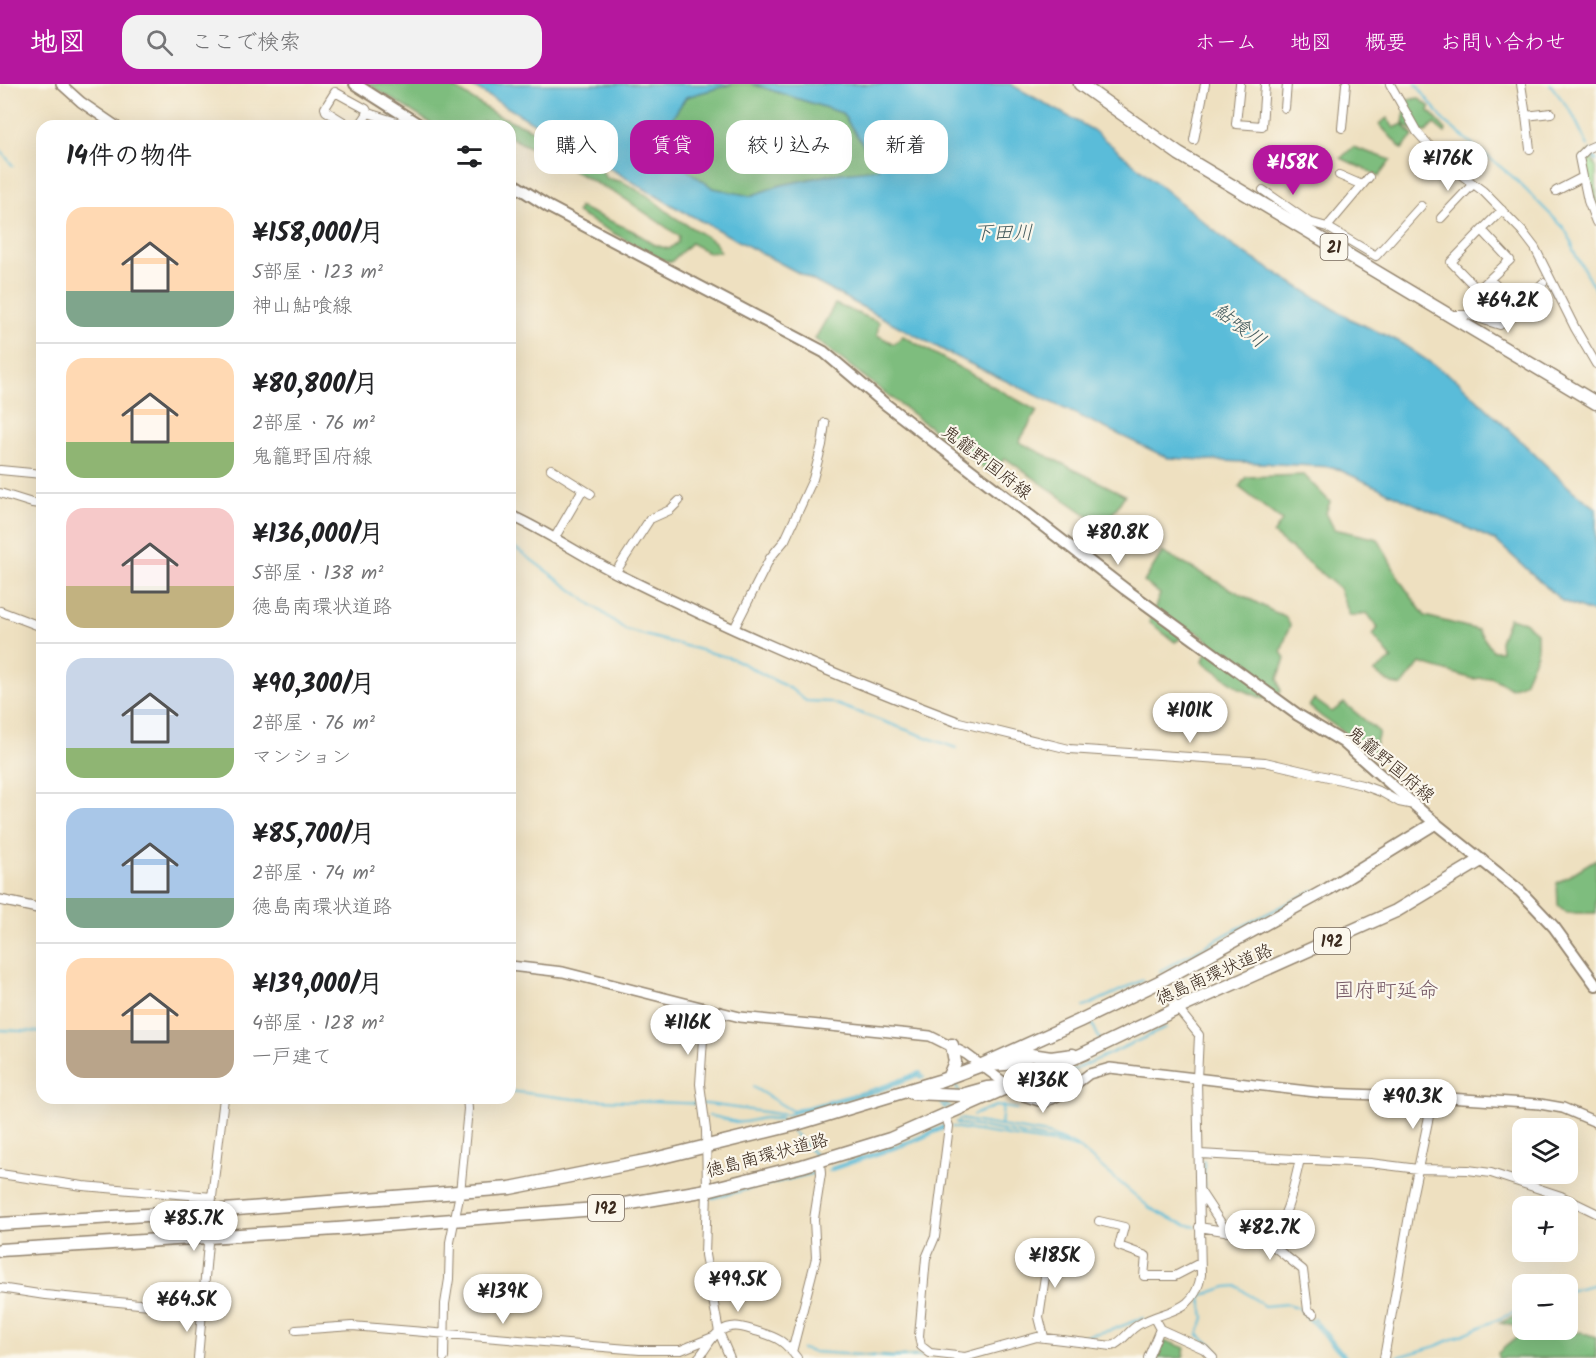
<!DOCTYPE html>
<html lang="ja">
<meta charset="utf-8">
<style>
:root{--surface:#fff;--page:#f2f2f2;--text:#202124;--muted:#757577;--line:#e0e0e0;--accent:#b5179e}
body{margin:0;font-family:Kalam,"Klee One",sans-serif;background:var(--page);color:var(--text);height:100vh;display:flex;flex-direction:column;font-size:22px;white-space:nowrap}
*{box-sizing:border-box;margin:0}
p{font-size:20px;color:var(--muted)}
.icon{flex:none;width:33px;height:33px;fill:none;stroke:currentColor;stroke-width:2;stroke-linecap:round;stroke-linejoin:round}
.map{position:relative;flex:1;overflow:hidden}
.side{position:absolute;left:36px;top:36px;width:480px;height:984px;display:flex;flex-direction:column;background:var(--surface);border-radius:18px;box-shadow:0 6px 24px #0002}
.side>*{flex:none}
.top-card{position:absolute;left:534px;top:36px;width:570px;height:54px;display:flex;gap:12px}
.tools{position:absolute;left:1512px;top:1034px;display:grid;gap:12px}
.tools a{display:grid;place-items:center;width:66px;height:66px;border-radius:12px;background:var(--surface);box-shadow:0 6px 24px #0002;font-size:30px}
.price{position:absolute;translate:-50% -51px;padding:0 14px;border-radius:21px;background:#fff;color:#222;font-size:20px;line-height:39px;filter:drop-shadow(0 2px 3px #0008)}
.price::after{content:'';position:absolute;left:50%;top:36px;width:18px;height:14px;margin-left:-9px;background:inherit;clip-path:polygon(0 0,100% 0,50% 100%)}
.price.on{background:var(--accent);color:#fff}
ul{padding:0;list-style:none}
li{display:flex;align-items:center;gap:18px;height:150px;padding:0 30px}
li+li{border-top:2px solid var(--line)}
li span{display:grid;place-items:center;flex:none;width:168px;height:120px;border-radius:18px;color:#555}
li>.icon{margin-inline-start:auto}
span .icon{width:72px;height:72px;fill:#fffc;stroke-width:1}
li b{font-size:26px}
h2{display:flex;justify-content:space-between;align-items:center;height:72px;padding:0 30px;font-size:26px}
.tag{padding:0 21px;border-radius:18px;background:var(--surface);box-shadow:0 6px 24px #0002;font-size:21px;line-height:54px}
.tag.on{background:var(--accent);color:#fff}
header{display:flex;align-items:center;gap:36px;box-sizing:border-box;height:84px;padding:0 30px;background:var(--accent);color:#fff}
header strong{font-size:28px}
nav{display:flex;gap:33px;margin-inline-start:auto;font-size:21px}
.search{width:420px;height:54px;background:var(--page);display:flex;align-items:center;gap:15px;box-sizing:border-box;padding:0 21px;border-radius:18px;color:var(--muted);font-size:22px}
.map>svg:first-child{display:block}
.green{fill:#9dde94;stroke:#6c8459;stroke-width:1.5}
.forest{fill:#7ebd7e;stroke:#5c744e;stroke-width:1.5}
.water{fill:#5abcd9;stroke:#4a737c;stroke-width:1.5}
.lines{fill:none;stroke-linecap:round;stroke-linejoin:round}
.stream{stroke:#5abcd9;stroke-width:2}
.minor-casing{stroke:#94856f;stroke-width:10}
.tertiary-casing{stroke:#94856f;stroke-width:12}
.secondary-casing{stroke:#94856f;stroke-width:14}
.primary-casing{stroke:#94856f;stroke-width:15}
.trunk-casing{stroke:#94856f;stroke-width:15}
.minor{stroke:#fff;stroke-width:8}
.tertiary{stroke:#fff;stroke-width:9}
.secondary{stroke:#fff;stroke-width:10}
.primary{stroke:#fff;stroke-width:12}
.trunk{stroke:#fff;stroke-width:12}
.labels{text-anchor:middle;stroke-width:4.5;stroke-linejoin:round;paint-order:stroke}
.shield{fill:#fbf7ec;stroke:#75685c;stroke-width:1.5}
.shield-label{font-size:16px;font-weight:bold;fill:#3b2a1e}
.street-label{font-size:18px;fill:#3b2a1e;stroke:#fbf7ec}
.water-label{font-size:20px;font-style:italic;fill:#465d5f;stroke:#fbf7ec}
.quarter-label{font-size:21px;fill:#735663;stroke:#fbf7ec}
</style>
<header>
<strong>地図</strong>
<div class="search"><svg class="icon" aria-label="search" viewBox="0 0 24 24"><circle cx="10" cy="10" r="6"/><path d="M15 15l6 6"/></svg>ここで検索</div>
<nav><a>ホーム</a><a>地図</a><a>概要</a><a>お問い合わせ</a></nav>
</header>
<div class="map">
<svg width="1596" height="1274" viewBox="0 0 1596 1274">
<rect width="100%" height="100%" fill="#fbf7ec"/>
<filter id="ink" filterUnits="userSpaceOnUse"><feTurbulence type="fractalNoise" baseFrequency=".0167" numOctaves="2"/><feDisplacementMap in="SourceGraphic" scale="12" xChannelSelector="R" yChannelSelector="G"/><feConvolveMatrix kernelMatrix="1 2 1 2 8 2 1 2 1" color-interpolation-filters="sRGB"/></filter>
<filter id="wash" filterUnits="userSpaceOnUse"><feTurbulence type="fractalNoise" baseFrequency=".008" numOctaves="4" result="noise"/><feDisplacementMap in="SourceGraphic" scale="24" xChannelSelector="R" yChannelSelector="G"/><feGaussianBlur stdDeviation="1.35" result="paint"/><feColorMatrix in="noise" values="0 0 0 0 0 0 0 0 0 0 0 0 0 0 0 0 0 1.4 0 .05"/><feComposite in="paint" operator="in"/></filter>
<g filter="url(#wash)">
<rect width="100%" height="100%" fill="#eee0c0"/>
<path class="green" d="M1589,68L1596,84V124H1593L1583,79V73Z"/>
<path class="forest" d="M368,0H449L495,30L545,51L600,84L606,94L623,98L648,112L674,133L715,158L720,168H708L691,159L671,178L660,175L577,129L579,123L633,147L655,161L669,165L678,158L679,152L622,113L510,53V42H491L483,37L479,42H435Z
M732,0H752L842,29L880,85L834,90L781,101L750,112L713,104L681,82L664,59L673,33L686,13Z
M1418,14L1430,23L1429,27L1446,46L1445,49L1434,40L1426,48L1414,47L1403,39L1407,16Z
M1387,34L1394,44L1403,40L1413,52L1402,65L1379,40Z
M1353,63L1391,76L1379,92L1341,74Z
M835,220L879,238L877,251L894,260L903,252L1037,327L1019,358L1125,411L1104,443L1005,374L991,390L815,255Z
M1304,391L1330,418L1326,429L1334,445L1378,455L1401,498L1425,532L1478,546L1493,567H1501L1500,557L1509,534L1524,538L1537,549V569L1524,599L1511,604L1491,593L1473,595L1420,579L1402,602L1392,600L1374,588L1392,575L1373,551L1378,544L1367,529L1350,532L1339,504L1273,450L1282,437L1239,403L1246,393Z
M1162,468L1272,527L1285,532L1290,541L1281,568L1285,574L1278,595L1281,608L1263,615L1241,605L1203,578L1209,557L1194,546L1175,558L1149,538L1160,510L1144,498Z
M1314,615L1332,628L1344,619L1379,648L1373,668L1322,633L1309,622Z
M1596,775V829H1567L1558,821L1557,799Z
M1522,1229V1245H1557L1558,1251L1581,1248L1596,1253V1274H1498V1269L1517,1253L1520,1243L1500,1239Z
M1161,1258H1169L1185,1264L1183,1274H1153Z"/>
<path class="water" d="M468,0H732L686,13L673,33L664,59L681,82L713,104L750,112L781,101L834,90L879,85L842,29L752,0H1010L1093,46L1234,163L1352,236L1398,257L1459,298L1573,407L1596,424V530L1562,517L1496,457L1333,383L1168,374L958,274L675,123Z"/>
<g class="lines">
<path class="stream" d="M1416,0L1445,38L1513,93L1564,144L1572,158L1573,166L1596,207
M1550,0L1572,29L1588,62
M0,65L13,82
M1591,66L1596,77
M514,463L626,546L734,575L791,605L806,617L830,618L956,664
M1160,887L1229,849L1314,806
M1084,923L1143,896
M1091,937L1100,956
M0,946L42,948
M954,999L959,1007
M753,1003L792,1027L878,1004L920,988L924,993
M1040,1006L1052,996L1166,944
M510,1007L574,1015L707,1020L786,1031L878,1007L919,991L921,994
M937,1014L945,1024
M942,1015L949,1023
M973,1031L996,1022L1017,1025
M709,1032C719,1032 727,1037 737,1038C747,1040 756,1034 765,1034C771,1034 773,1036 779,1034L781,1036
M959,1035L1048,1050L1067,1058
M956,1038L960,1040L982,1043L1070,1059L1078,1063L1150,1124L1175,1137L1196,1143
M1001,1042L1003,1022
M952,1043L1065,1061L1079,1065
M792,1047L817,1073
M1204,1077L1205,1111
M831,1084L912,1056L944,1042
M829,1087L914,1058L945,1044
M712,1114L815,1089
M1568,1207L1596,1200
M1201,1213L1204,1234L1198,1251L1213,1261L1220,1271
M1195,1214L1226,1203L1237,1202L1264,1222L1287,1220L1299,1224L1344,1274
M1313,1234L1347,1274
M1076,1254L1111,1246L1143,1234
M802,1265L813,1268L893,1273L921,1272
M1395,1274L1436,1262L1522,1225"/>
</g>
</g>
<g filter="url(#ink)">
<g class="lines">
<defs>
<path id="minor" d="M1240,0L1236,40L1262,42L1265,0
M1390,0L1417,48L1445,79L1483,107L1522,147L1535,164L1575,244L1596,280
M1521,0L1526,32L1551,29
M1285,24L1287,0
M1526,32L1530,65
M350,42L326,27L325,24L335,8L366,25L368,29L403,40L408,34
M359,42L368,29
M1342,44L1346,0
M1194,56L1205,0
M1339,91L1362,101
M1583,93L1588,117L1596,138
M1263,106L1309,138
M1556,107L1583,93L1579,73L1587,65L1596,61
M1441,134L1473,100
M1327,143L1376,172L1421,122
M1304,145L1309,138L1327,143L1369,93
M1482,146L1451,178L1478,206L1510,176L1482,146L1502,126
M1490,196L1519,221
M1451,231H1468L1500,241L1543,199
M551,385L591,410
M0,386L42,390
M0,409L32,419L42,420
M554,455L583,405
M615,489L650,435L670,426L679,417
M0,527L42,543
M734,545L770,474L785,456L813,395L822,361L825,339
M955,637L1069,665L1265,678L1362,701L1381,708L1399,718L1414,721
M705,925L700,1000L706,1046L707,1106L705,1171L719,1248L730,1274
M945,1031L949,1042L935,1153L926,1174L919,1252L921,1262L930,1269L965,1273
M1199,1070L1370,1079L1418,1085L1468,1086L1491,1089L1561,1112L1596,1129
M0,1090L83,1102L212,1113
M1200,1107L1227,1148
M1099,1137L1124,1143L1119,1162L1146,1172L1144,1192H1175L1200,1179
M1199,1143L1262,1153L1303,1186L1308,1226L1314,1230
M1268,1159C1288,1134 1293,1105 1300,1075
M1042,1165L1047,1179L1039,1233L1044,1253
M0,1204L45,1211L202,1226
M1154,1234L1160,1245L1204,1265L1213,1274
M296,1246L352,1242L640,1266H681L713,1253
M792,1268L816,1174L814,1135L821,1090L820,1077
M198,1274L212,1113L224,1014
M444,1274L445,1220L449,1195L450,1158L460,1109L468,1025L467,1014
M698,1274C706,1266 710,1254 719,1248C734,1238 744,1244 759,1248C779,1254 784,1257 797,1274
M961,1274L1037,1253L1112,1262C1124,1257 1128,1247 1138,1241C1165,1224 1194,1232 1201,1191L1197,995L1199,951L1157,899
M1148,1274L1160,1245
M1384,1274L1413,1109L1433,1013"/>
<path id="tertiary" d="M61,0L81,18L116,42
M510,431C550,449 586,475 626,494C733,547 843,595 955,637
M0,816L42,825
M510,882L563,888L740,933L930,952L966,970L1021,1011L1039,1017L1052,1015L1067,1007L1089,990L1110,984L1324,1009L1433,1013L1540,1020L1563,1024L1596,1038"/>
<path id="secondary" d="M355,0L421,42
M510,98L549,123L824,268L884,319L1125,505L1298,631L1343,658L1435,739L1520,807L1554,843L1596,901"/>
<path id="primary" d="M1080,0L1179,70L1596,319"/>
<path id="trunk" d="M988,981L1005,980L1031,971L1051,974L1073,971
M1038,991C1032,1003 1033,1009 1045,1017
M948,994L955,978L952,961
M912,1009L962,1011L987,1004L1001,1003
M0,1140L211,1127L510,1104L650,1076L793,1041L939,997L982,981L1079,937L1157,899L1328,805L1435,739
M0,1166L337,1145L596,1125L707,1106L802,1082L890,1055L1083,970L1177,925L1396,827L1481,776"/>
</defs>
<use href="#minor" class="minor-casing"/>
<use href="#tertiary" class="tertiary-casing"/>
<use href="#secondary" class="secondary-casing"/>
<use href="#primary" class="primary-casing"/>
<use href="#trunk" class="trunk-casing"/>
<use href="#minor" class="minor"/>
<use href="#tertiary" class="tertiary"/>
<use href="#secondary" class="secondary"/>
<use href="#primary" class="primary"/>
<use href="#trunk" class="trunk"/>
</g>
</g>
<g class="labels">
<g class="shield">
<rect x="1320.5" y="150" width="27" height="26" rx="4.5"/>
<rect x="1314" y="844" width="36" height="26" rx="4.5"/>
<rect x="588" y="1111" width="36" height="26" rx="4.5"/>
</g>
<g class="shield-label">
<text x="1334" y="169">21</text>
<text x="1332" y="863">192</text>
<text x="606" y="1130">192</text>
</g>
<g class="street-label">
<text transform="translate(987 378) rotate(38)" y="6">鬼籠野国府線</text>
<text transform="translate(1391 680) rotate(40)" y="6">鬼籠野国府線</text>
<text transform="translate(1214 890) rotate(-24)" y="6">徳島南環状道路</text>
<text transform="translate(767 1071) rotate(-15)" y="6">徳島南環状道路</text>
</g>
<g class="water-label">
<text x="1003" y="155">下田川</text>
<text transform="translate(1240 241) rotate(37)" y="7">鮎喰川</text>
</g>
<g class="quarter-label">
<text x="1386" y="913">国府町延命</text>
</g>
</g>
</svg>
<div class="tools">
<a><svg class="icon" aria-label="layers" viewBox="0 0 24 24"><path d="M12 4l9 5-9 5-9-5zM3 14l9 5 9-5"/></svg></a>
<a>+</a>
<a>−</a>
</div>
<b class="price" style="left:1448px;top:108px">¥176K</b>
<b class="price on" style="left:1293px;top:112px">¥158K</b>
<b class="price" style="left:1508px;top:250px">¥64.2K</b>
<b class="price" style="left:1118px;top:482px">¥80.8K</b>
<b class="price" style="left:1190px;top:660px">¥101K</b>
<b class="price" style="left:688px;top:972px">¥116K</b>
<b class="price" style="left:1043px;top:1030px">¥136K</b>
<b class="price" style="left:1413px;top:1046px">¥90.3K</b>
<b class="price" style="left:194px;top:1168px">¥85.7K</b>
<b class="price" style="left:1270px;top:1177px">¥82.7K</b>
<b class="price" style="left:1055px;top:1205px">¥185K</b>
<b class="price" style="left:738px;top:1229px">¥99.5K</b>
<b class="price" style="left:503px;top:1241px">¥139K</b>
<b class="price" style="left:187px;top:1249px">¥64.5K</b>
<div class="top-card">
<a class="tag">購入</a>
<a class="tag on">賃貸</a>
<a class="tag">絞り込み</a>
<a class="tag">新着</a>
</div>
<section class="side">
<h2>14件の物件<svg class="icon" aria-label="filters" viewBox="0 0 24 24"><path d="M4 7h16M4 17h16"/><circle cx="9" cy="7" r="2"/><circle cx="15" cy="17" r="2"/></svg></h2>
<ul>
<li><span style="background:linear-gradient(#ffd9b3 70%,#7fa58c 0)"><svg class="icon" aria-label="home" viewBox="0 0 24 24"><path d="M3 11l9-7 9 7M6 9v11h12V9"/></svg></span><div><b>¥158,000/月</b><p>5部屋 · 123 m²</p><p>神山鮎喰線</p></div></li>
<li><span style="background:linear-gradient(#ffd9b3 70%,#8fb573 0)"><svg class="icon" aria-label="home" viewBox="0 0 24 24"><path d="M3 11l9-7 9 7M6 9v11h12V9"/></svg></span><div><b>¥80,800/月</b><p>2部屋 · 76 m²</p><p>鬼籠野国府線</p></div></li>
<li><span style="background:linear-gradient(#f6c9c9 65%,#c2b280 0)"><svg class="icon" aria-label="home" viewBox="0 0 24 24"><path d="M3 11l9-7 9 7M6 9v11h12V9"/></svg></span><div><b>¥136,000/月</b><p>5部屋 · 138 m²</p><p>徳島南環状道路</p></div></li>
<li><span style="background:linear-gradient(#c9d6e8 75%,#8fb573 0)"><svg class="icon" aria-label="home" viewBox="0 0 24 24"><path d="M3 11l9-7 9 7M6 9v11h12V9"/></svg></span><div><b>¥90,300/月</b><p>2部屋 · 76 m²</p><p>マンション</p></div></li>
<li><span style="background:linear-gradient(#a9c7e8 75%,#7fa58c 0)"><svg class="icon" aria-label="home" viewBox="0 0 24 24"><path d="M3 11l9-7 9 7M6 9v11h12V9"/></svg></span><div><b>¥85,700/月</b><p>2部屋 · 74 m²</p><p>徳島南環状道路</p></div></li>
<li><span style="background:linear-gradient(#ffd9b3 60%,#b9a48a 0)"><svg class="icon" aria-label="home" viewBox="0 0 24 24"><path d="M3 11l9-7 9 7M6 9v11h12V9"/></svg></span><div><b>¥139,000/月</b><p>4部屋 · 128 m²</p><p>一戸建て</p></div></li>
</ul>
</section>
</div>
